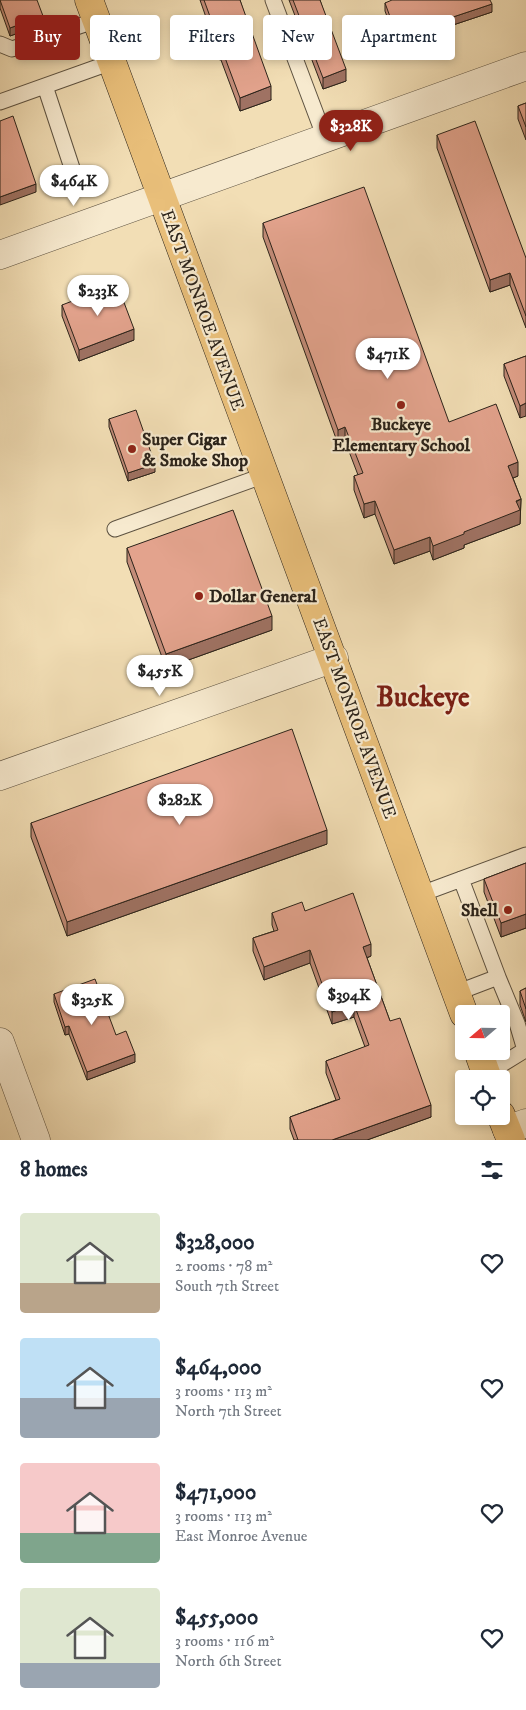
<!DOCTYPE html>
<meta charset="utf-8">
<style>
:root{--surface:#fff;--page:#f2f2f3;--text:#1f2937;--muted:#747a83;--accent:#8f2418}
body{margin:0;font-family:"IM FELL DW Pica",serif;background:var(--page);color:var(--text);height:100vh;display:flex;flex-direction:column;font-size:19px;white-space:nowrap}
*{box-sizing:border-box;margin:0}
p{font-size:16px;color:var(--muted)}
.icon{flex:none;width:28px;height:28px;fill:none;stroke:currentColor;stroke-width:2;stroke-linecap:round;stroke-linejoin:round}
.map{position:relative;height:1140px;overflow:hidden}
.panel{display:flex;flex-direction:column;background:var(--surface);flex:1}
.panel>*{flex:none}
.guide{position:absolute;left:15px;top:15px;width:496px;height:45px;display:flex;gap:10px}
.needle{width:32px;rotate:250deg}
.tools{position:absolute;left:455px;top:1005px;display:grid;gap:10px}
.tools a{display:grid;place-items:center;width:55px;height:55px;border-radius:5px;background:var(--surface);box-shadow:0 2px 8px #0003;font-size:25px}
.price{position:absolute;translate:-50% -42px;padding:0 11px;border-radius:18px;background:#fff;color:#222;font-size:16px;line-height:32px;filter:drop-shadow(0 1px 2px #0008)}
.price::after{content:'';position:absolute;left:50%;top:30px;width:15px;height:11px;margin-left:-8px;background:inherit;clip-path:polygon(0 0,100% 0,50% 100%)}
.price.on{background:var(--accent);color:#fff}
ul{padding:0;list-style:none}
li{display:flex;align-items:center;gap:15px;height:125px;padding:0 20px}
li span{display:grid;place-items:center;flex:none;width:140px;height:100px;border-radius:5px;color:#555}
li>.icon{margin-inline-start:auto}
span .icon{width:60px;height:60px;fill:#fffc;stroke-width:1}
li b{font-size:21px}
h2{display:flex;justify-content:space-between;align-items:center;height:60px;padding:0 20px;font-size:21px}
.pill{padding:0 18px;border-radius:5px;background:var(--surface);box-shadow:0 2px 8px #0003;font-size:18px;line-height:45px}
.pill.on{background:var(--accent);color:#fff}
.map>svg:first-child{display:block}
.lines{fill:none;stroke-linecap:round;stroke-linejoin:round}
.lane-casing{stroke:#5d5241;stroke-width:17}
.street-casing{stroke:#5d5241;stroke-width:29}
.primary-casing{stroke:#2b231a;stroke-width:29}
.lane{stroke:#f7eacf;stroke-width:15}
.street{stroke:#f7eacf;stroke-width:28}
.primary{stroke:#e9bf7a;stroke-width:28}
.wall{fill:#c38c79;stroke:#2b231a}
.shaded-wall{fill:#9f7263;stroke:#2b231a}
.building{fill:#e3a38d;stroke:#2b231a}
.poi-dot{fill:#8f2418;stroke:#f7eacf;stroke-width:2}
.labels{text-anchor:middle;stroke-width:4.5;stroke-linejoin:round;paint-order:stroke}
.street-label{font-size:18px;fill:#2b231a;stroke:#f7eacf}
.poi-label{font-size:18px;font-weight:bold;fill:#2b231a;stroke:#f7eacf;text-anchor:start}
.town-label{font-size:28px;font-weight:bold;fill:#7a1f14;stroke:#f7eacf}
</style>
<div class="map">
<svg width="526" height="1140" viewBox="0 0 526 1140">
<rect width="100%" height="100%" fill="#f2deb5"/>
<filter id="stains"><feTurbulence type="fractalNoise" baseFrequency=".004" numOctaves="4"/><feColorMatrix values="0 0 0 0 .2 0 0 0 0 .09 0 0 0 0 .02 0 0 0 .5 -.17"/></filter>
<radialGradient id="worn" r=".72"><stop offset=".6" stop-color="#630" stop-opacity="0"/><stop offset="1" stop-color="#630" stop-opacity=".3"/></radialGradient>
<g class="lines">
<defs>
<path id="lane" d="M273,0L325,138
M0,44L12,49L97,20
M45,86L72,168
M0,102L112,62
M115,529L265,475
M461,879L498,977
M421,894L526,855
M456,993L498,977L517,1023L525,1050L486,1074"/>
<path id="street" d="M0,255L526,66
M0,776L334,658
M0,1042L36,1140
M507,1130L526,1123"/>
<path id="primary" d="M89,0L464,1014
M478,1051L488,1079
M501,1115L511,1140"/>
</defs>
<use href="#lane" class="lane-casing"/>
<use href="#street" class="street-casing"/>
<use href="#primary" class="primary-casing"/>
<use href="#lane" class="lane"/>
<use href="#street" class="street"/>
<use href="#primary" class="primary"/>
</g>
<path class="wall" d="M0,0L43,24L10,36L0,8Z
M200,0H240L271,100L240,111L221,60L212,58L206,43V30L209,26Z
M289,0H320L346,81L323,89Z
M385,3L492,12L405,41L404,38L396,41L385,11Z
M526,103V140L518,119V106Z
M437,135L526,258V328L510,285L490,292L437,148Z
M263,223L449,422L518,476L513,478L521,499L520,524L464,545V548L433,560L430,551L394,564L375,514L364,518L354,490V476L358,475L345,441L338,444L263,237Z
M62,305L134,340L79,361L62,316Z
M526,356L520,418L504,376V364Z
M109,419L155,472L128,481L109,427Z
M127,548L272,630L166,668L127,562Z
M31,823L327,844L67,936L31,837Z
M526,863V928L501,937L484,892V879Z
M305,911L371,956L367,958L390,1021L431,1117L367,1140H294L290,1129V1117L336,1100L326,1073V1061L365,1047L354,1017L332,1024L310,963L264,980L253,951V938L274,931L272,925V913Z
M526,988V1022L520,1005V991Z
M54,994L116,1035L135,1062L87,1080L69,1034L65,1035L54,1002Z"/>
<path class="shaded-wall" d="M492,4V12L405,41V33Z
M43,16V24L10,36V28Z
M404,30V38L396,41V33Z
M346,69V81L323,89V78Z
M271,86V100L240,111V98Z
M36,184V192L0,205V197Z
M510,273V285L490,292V280Z
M134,329V340L79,361V350Z
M526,403V416L520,418V406Z
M345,427V441L338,444V430Z
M518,462V476L508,480V466Z
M155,464V472L128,481V473Z
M521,499L520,524L464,545V548L433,560V546L464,532Z
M375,501V514L364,518V504Z
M430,537V551L394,564V550Z
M272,616V630L166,668V654Z
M327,830V844L67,936V922Z
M526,914V928L501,937V923Z
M371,944V956L363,959V947Z
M310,950V963L264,980V967Z
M354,1004V1017L332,1024V1012Z
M69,1026V1034L65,1035V1027Z
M135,1054V1062L87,1080V1072Z
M431,1105V1117L367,1140H332Z"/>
<path class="building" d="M0,0H37L43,16L10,28Z
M204,0H240L271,86L240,98L221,47L212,44L206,30L212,22Z
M293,0H320L346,69L323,78Z
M392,0H490L492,4L405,33L404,30L396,33L385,3Z
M526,103V127L518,106Z
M13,116L36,184L0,197V121Z
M475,121L526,258V316L510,273L490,280L437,135Z
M364,187L449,422L496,404L518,462L508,466L521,499L516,501L520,510L464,532V534L433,546L430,537L394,550L375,501L364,504L354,476L363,473L345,427L338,430L263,223Z
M117,284L134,329L79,350L62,305Z
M526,356V403L520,406L504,364Z
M136,410L155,464L128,473L109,419Z
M233,510L272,616L166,654L127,548Z
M292,729L327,830L67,922L31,823Z
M526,863V914L501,923L484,879Z
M353,893L371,944L363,947L390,1021L400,1018L431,1105L332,1140H298L290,1117L340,1099L326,1061L369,1045L354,1004L332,1012L310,950L264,967L253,938L278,930L272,913L302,902L305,911Z
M95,979L116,1035L126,1031L135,1054L87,1072L69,1026L65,1027L54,994Z
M526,988V1009L520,991Z"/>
<g class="poi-dot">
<circle cx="401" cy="405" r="5"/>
<circle cx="132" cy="449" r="5"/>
<circle cx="199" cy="596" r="5"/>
<circle cx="508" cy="910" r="5"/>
</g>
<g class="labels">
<g class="street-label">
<text transform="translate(203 310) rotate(70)" y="6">EAST MONROE AVENUE</text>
<text transform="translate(355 718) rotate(70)" y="6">EAST MONROE AVENUE</text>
</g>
<g class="poi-label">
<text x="401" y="430" text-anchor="middle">Buckeye<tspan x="401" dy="21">Elementary School</tspan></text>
<text x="142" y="445">Super Cigar<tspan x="142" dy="21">&amp; Smoke Shop</tspan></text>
<text x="209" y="602">Dollar General</text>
<text x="498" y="916" text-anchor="end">Shell</text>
</g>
<g class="town-label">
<text x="423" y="706">Buckeye</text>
</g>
</g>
<rect width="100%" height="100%" filter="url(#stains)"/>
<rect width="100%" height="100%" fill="url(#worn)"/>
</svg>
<div class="tools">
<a><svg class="needle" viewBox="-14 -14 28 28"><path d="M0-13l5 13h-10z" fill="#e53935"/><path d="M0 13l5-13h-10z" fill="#747a83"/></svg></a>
<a><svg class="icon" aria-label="locate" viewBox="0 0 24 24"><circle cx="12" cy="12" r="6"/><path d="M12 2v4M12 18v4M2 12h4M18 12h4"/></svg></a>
</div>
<b class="price on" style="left:351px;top:152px">$328K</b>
<b class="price" style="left:74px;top:207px">$464K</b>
<b class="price" style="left:98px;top:317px">$233K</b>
<b class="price" style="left:388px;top:380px">$471K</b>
<b class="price" style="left:160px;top:697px">$455K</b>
<b class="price" style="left:180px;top:826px">$282K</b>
<b class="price" style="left:349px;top:1021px">$394K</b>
<b class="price" style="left:92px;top:1026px">$325K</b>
<div class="guide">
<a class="pill on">Buy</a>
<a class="pill">Rent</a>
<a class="pill">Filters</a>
<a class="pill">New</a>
<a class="pill">Apartment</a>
</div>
</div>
<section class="panel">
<h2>8 homes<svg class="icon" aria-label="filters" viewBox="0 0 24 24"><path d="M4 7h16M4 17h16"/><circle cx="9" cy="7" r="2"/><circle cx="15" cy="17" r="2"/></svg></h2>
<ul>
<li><span style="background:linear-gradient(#dfe7d0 70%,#b9a48a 0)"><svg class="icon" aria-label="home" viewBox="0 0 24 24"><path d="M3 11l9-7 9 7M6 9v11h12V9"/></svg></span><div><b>$328,000</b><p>2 rooms · 78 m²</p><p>South 7th Street</p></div><svg class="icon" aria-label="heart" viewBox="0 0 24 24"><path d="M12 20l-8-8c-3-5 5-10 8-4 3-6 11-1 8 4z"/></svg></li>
<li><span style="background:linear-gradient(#bfe0f5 60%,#9aa5b1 0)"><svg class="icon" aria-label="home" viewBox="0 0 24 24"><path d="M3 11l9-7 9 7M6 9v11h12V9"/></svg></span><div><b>$464,000</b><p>3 rooms · 113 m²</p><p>North 7th Street</p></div><svg class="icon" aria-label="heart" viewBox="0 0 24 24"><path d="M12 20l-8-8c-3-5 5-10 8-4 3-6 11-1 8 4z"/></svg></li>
<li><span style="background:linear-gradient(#f6c9c9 70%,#7fa58c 0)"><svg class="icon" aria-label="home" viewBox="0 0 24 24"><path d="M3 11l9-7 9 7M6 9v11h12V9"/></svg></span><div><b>$471,000</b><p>3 rooms · 113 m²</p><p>East Monroe Avenue</p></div><svg class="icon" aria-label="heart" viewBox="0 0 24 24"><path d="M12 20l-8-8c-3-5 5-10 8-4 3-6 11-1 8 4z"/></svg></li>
<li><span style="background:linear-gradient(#dfe7d0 75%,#9aa5b1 0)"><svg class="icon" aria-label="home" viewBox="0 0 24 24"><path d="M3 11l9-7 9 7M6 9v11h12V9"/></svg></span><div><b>$455,000</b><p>3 rooms · 116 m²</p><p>North 6th Street</p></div><svg class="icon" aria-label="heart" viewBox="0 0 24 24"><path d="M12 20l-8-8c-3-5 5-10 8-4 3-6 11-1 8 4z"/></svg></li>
</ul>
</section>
